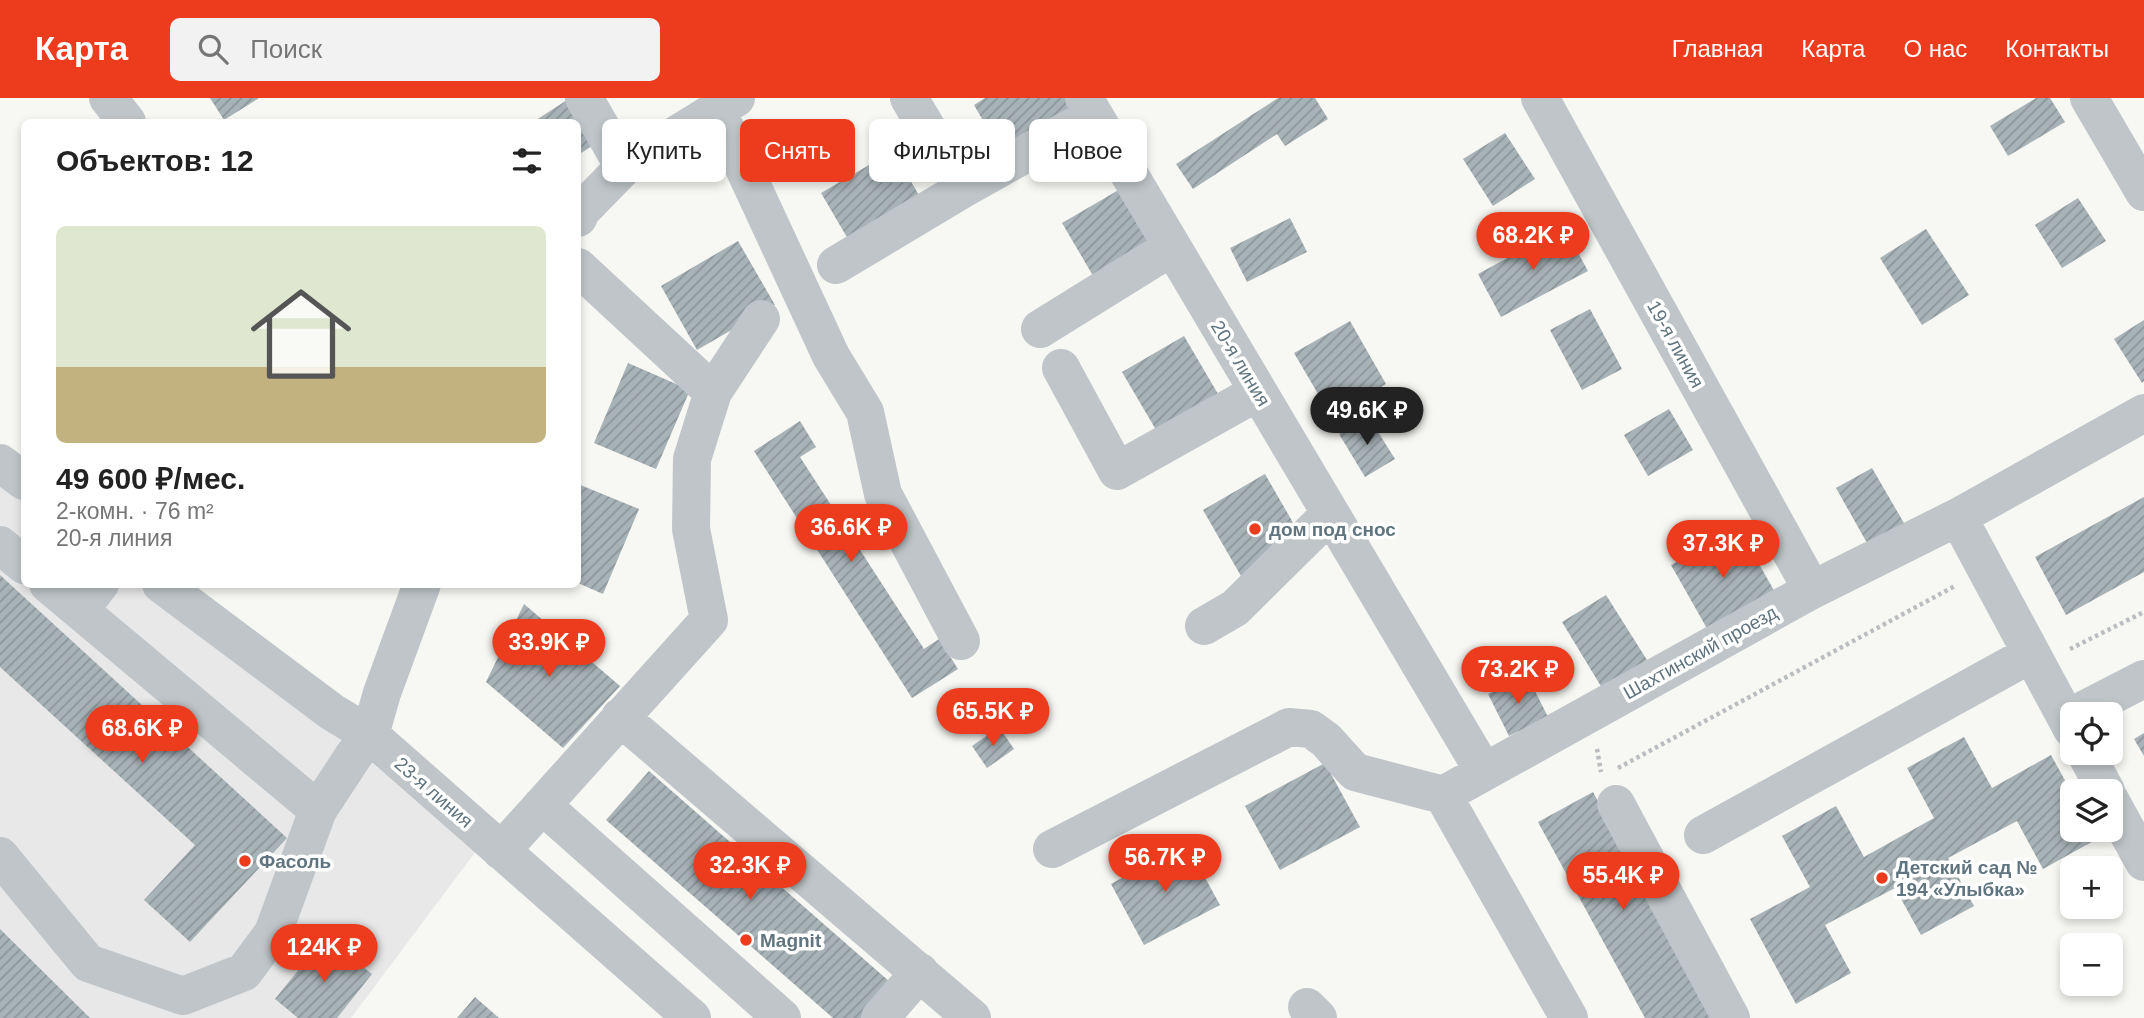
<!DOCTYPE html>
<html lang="ru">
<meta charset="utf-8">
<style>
:root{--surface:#fff;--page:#f2f2f2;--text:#222;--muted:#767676;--accent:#ed3b1d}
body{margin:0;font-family:Arial,sans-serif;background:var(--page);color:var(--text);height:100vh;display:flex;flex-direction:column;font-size:26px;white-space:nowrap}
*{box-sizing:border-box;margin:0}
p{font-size:23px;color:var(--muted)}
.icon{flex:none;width:38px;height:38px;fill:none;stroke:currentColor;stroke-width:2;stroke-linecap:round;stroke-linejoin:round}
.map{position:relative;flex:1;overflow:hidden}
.sheet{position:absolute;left:21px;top:21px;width:560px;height:469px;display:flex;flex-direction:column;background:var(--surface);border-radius:10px;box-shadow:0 4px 10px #0003}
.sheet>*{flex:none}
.guide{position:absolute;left:602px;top:21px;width:665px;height:63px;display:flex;gap:14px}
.controls{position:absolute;left:2060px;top:604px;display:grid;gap:14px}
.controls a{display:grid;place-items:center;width:63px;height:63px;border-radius:10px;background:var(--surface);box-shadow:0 4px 10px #0003;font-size:35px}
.price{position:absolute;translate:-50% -60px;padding:0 16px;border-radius:24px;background:var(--accent);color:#fff;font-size:23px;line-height:46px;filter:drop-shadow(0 2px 4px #0008)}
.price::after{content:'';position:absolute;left:50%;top:42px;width:21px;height:16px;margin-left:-10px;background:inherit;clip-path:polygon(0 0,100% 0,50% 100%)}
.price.on{background:#222;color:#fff}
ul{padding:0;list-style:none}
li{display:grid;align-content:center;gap:14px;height:371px;padding:0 35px}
li span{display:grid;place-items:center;height:217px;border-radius:10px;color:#555}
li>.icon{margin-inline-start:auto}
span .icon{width:126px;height:126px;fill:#fffc;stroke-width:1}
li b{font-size:30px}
h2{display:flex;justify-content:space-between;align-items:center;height:84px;padding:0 35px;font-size:30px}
.pill{padding:0 24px;border-radius:10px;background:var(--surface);box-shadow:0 4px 10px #0003;font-size:24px;line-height:63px}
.pill.on{background:var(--accent);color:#fff}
header{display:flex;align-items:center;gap:42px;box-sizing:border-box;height:98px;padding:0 35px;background:var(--accent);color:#fff}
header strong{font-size:33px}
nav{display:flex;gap:38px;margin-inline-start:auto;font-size:24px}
.search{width:490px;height:63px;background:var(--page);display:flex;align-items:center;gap:18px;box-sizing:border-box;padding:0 24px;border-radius:10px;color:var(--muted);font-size:26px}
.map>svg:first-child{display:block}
.built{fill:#e7e8e7}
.building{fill:url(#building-hatch)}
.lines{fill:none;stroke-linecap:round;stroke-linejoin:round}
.path{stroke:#b9bdbf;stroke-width:4.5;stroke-dasharray:3.5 3.5;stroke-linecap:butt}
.minor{stroke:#bfc5c8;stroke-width:38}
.poi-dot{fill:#ed3b1d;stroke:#fff;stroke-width:2.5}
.labels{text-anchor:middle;stroke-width:7;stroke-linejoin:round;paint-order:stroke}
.street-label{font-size:19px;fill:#607580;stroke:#fff}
.poi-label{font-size:19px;font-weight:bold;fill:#607580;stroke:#fff;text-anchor:start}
</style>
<header>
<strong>Карта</strong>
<div class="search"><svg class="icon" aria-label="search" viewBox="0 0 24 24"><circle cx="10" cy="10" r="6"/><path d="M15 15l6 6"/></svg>Поиск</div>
<nav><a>Главная</a><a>Карта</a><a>О нас</a><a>Контакты</a></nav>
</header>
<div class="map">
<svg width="2144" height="920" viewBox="0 0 2144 920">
<defs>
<pattern id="building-hatch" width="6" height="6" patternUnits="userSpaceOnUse" patternTransform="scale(1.75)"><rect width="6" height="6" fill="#a8b3b7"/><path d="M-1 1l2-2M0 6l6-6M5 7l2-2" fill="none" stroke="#8c969a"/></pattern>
</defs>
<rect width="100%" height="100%" fill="#f7f7f3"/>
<path class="built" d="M0,364L24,381V486L175,487L482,745L351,920H0Z"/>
<path class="building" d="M210,0H259L224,22Z
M985,0H1070L1085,26L1010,69L974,7Z
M1278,0H1315L1328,21L1285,48L1277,36L1193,91L1176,66Z
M2036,0H2050L2065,24L2008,58L1990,28Z
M567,2L595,46L578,57V24H533Z
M1505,35L1535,81L1493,108L1463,61Z
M893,53L930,116L858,158L821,95Z
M1122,90L1170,170L1109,205L1062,125Z
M2078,100L2106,143L2062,170L2035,127Z
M1290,120L1307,154L1247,184L1230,150Z
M1564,129L1588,173L1501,219L1478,176Z
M1926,131L1969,197L1922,227L1880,160Z
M738,143L775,207L697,252L661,188Z
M1590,211L1622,271L1582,292L1550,232Z
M2144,222V283L2142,285L2114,241Z
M1350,223L1386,286L1331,318L1294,255Z
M1184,238L1231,318L1169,354L1122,274Z
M628,265L690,292L656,371L594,345Z
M1669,311L1693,352L1648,378L1624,337Z
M1368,318L1395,361L1365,379L1339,336Z
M800,323L816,349L800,359L924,551L939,541L958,571L912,600L754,353Z
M1872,370L1908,432L1871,452L1836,390Z
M1265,376L1307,449L1245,485L1203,412Z
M578,386L639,411L603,496L578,485Z
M2144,399V474L2066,517L2035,459Z
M1738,429L1776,496L1709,534L1671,467Z
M0,477L287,740L190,844L144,802L195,747L0,569Z
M1606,497L1647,562L1602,590L1562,524Z
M524,506L620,588L563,650L486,584Z
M1527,577L1548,619L1509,638L1488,596Z
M999,629L1014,651L987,670L972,648Z
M2144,635V658L2134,641Z
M1964,639L1992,690L2051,657L2072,695V732H2092L2097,741L2043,771L2017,723L1948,760L1974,808L1921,837L1895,790L1825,827L1851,875L1796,906L1750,821L1810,789L1782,738L1836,708L1864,759L1934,720L1907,670Z
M1325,665L1360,729L1280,772L1245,708Z
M649,673L898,891L872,920H833L606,722Z
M1593,694L1715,920H1645L1538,724Z
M1186,745L1220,807L1144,847L1111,786Z
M0,831L90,920H0Z
M325,839L372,876L337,920H298L275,901Z
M475,899L499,920H457Z"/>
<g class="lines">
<path class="path" d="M2070,551L2144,514
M1597,651L1601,674
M1618,670L1955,488"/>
<path class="minor" d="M108,0L127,24
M584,0L624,69
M1084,0L1484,674
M1540,0L1812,492
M2089,0L2144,94
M717,12L831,258L865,314L883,396L961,543
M963,91L1094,17
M578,120L582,112L624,69L736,0
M836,167L963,91L909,0
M578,169L713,294
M1040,231L1172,149
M1061,270L1117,373L1258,294
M0,365L24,383
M1958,419L2072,631
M0,447L24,467
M48,486L318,712
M161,486L332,614L370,637L692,920
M80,512L100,486
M1204,528L1235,510L1330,416
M2076,616L2144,581
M620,619L972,920
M2085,654L2106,693
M1443,697L1812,492L1958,419L2144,315
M2110,702L2144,764
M1616,706L1731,920
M542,707L782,920
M1703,737L2031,556
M1052,751L1289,629L1311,631L1326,642L1355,674L1443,697L1569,920
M501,753L709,522L691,431L692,361L713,294L761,221
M0,758L88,865L183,898L244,874L273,835L318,712L354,657L370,637L382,595L422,486
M1307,909L1318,920
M880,920L920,874"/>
</g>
<g class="poi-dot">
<circle cx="1255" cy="431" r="7"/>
<circle cx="245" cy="763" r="7"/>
<circle cx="1882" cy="780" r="7"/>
<circle cx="746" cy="842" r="7"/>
</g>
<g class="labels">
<g class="street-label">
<text transform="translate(1676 246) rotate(61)" y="7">19-я линия</text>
<text transform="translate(1241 265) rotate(59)" y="7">20-я линия</text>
<text transform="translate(1700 554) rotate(-29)" y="7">Шахтинский проезд</text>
<text transform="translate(434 694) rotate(41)" y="7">23-я линия</text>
</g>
<g class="poi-label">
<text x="1269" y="438">дом под снос</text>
<text x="259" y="770">Фасоль</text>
<text x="1896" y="776">Детский сад №<tspan x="1896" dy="22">194 «Улыбка»</tspan></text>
<text x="760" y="849">Magnit</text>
</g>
</g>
</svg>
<div class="controls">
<a><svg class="icon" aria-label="locate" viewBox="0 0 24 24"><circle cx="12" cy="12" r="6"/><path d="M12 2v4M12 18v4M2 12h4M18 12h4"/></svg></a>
<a><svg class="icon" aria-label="layers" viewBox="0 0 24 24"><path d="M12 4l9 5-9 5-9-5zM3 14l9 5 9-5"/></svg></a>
<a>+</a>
<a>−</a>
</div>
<b class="price" style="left:1533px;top:174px">68.2K ₽</b>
<b class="price on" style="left:1367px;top:349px">49.6K ₽</b>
<b class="price" style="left:851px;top:466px">36.6K ₽</b>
<b class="price" style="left:1723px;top:482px">37.3K ₽</b>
<b class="price" style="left:549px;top:581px">33.9K ₽</b>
<b class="price" style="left:1518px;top:608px">73.2K ₽</b>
<b class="price" style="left:993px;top:650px">65.5K ₽</b>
<b class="price" style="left:142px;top:667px">68.6K ₽</b>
<b class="price" style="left:1165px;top:796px">56.7K ₽</b>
<b class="price" style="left:750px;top:804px">32.3K ₽</b>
<b class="price" style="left:1623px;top:814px">55.4K ₽</b>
<b class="price" style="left:324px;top:886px">124K ₽</b>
<div class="guide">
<a class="pill">Купить</a>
<a class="pill on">Снять</a>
<a class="pill">Фильтры</a>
<a class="pill">Новое</a>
</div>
<section class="sheet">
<h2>Объектов: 12<svg class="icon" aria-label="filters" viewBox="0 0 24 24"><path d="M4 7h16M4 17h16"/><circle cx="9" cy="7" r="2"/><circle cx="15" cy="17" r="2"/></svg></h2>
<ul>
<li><span style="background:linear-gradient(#dfe7d0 65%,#c2b280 0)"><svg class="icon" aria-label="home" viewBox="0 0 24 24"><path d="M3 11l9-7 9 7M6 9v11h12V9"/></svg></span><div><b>49 600 ₽/мес.</b><p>2-комн. · 76 m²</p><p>20-я линия</p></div></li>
</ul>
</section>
</div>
